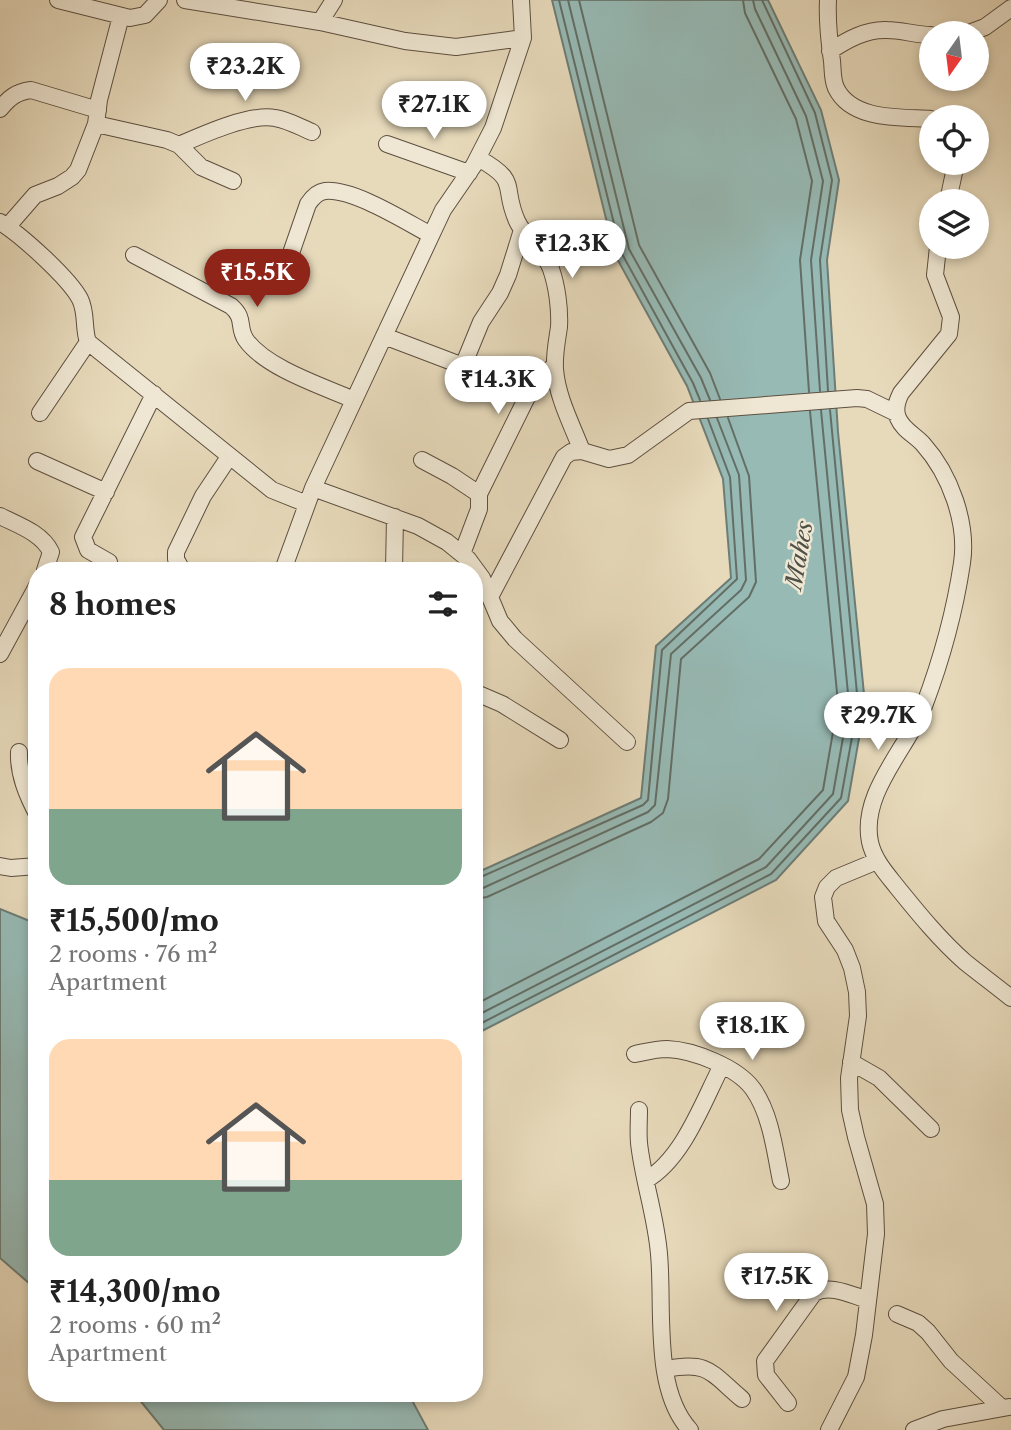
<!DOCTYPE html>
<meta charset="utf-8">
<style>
:root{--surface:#fff;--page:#f6f6f6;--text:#222;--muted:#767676;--accent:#8f2418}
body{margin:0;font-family:"Libre Caslon Text",serif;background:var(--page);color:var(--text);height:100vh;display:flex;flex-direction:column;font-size:26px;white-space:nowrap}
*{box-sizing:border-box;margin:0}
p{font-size:23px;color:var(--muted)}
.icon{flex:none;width:38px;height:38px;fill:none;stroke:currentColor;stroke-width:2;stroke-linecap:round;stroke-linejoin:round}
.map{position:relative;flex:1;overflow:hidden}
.details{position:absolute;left:28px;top:562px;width:455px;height:840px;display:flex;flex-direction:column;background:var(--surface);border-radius:28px;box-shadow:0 4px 10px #0003}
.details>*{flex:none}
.needle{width:46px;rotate:194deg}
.tools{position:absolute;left:919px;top:21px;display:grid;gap:14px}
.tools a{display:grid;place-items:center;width:70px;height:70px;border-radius:50%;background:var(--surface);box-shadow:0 4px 10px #0003;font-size:35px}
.price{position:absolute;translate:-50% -60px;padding:0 16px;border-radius:24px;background:#fff;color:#222;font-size:23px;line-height:46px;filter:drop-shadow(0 2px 4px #0008)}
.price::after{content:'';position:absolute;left:50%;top:42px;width:21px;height:16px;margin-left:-10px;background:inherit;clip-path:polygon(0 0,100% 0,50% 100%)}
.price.on{background:var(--accent);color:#fff}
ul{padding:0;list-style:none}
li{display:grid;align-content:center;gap:14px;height:371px;padding:0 21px}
li span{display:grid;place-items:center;height:217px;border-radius:21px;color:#555}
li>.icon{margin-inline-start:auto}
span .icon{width:126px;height:126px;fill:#fffc;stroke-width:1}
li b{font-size:30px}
h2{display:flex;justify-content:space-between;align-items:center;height:84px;padding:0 21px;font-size:30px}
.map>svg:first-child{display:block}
.water{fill:#97bab5;stroke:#6d7d76;stroke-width:2}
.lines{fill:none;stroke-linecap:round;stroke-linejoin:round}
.shore{stroke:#636e66;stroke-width:2}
.street-casing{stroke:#5d4f40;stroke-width:18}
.street{stroke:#efe7d3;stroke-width:16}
.labels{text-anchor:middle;stroke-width:5;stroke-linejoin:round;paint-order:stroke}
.water-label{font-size:23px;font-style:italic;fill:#4e4f46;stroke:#efe7d3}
</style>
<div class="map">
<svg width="1011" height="1430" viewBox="0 0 1011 1430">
<rect width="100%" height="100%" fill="#e7dabb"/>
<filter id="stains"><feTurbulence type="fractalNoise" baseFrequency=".00286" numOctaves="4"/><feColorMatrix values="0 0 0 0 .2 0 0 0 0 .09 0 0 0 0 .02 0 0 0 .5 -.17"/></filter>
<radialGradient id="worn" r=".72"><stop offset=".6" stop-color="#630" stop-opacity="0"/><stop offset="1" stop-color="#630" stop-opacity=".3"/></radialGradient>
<path class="water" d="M552,0H768L821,110L839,180L827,260L838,432L865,704L848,801L776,880L474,1035V874L641,798L656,646L731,578L723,479L687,386L615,255Z
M0,909L37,924V1290L0,1258Z
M134,1393H408L428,1430H164Z"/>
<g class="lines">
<path class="shore" d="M559,0L621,252L693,383L700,400
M568,0L629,249L701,378L710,400
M579,0L639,245L710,373L720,399
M743,0L745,13L796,119L812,181L800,260L809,392
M753,0L755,9L806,116L823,181L811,260L820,391
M762,0L815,113L832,180L820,260L828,391
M474,880L643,805L648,800L662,650L737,579L730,477L708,419
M474,889L483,888L648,812L655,805L671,654L741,590L746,580L739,475L717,418
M474,899L487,897L651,822L663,813L668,799L681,659L749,597L756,582L749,476L728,418
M474,1005L759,859L823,790L838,703L810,411
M474,1017L766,867L833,794L849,704L821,410
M474,1027L771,874L841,798L858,704L830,410"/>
<defs>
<path id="street" d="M58,0L130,18L145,15L159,0
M185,0L320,22L405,41L456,47L523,38
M828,0C827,20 829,40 832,61C833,70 832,79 836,88C852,121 901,117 931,119
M320,22L334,0
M969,33L985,27L1011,8
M830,51C847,40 866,29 887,30C902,30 916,35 931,35
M0,109C9,98 16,92 31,90L98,110
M96,124L167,140L179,145L201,167L233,181
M387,144L469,173
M179,145C202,135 250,113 275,118C288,120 300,127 312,132
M478,158C521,182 501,185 517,221C525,239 544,249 551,269C557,286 560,309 559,327C557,341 554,355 555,369C557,397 572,425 582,451
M948,201L956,163
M0,222C20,234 69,278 80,299C87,313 83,328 88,342L272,490L307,504
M8,226L35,195L58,186L72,177L78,170L96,124L99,100L121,16
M938,247L935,275L951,317L949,334L901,393C897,401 894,409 898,418C903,430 915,435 923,444C950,474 968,523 962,563C955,610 941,661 924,706C907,749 860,793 870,842C874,860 886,873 897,887C918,913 940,940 965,962C980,974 996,986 1011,998
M134,255L231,306C246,319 237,327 246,340C266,368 322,386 354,400
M281,282L308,204C312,198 317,192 325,191C353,188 406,222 431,235
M384,336L463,366L527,397
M463,366L481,322L500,293L508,275L522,230
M40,413L88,342
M422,460L452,476L479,494V509L462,554
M37,461L106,492
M313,488L418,526L447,542L468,559L482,578L500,621L515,639L627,742
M479,494L527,397L555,364
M0,516C18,525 42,533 51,552L45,570
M109,562L88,550L83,537L154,394
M182,570L176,559V552L203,496L229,457
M283,570L313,488L443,210L474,165L493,128L523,38L521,0
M394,570L395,517
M491,595L564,457L571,452L582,451L609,459L628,455L689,411L857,398L867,399L896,413
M0,654L37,586
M474,692L502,704L560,740
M19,752C18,774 27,795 37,814
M0,866L11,868L37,866
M635,1054C645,1052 656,1049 667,1049C693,1050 737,1067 753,1089C771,1114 775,1152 781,1181
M851,1062L879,1078L931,1129
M639,1110C639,1121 638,1132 639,1143C643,1180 656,1216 659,1254C664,1307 652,1389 690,1430
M646,1180C683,1159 703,1102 722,1065
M897,1314L918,1323L928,1332L951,1361L1002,1408
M666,1369C709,1361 710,1372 742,1399
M788,1403L766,1375L765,1361L814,1293C831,1284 851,1295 868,1300
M829,1430L856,1377L864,1335L876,1234L875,1204L856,1137L850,1110L849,1078L858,1016L857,992L852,968L845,950L826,921L823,897L827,887L836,878L877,861
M914,1430L943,1419L1009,1407"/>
</defs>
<use href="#street" class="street-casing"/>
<use href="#street" class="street"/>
</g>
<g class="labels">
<g class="water-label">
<text transform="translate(799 555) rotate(-80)" y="8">Mahes</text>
</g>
</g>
<rect width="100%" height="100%" filter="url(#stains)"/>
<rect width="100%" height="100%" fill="url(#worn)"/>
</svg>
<div class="tools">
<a><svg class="needle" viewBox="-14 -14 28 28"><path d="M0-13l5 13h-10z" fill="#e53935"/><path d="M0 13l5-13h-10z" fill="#767676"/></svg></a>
<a><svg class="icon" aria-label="locate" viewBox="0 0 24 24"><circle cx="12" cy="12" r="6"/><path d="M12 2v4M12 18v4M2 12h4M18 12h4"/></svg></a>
<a><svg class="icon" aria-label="layers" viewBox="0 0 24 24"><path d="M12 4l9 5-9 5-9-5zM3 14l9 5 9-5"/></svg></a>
</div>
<b class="price" style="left:245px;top:103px">₹23.2K</b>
<b class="price" style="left:434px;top:141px">₹27.1K</b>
<b class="price" style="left:572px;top:280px">₹12.3K</b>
<b class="price on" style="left:257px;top:309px">₹15.5K</b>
<b class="price" style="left:498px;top:416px">₹14.3K</b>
<b class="price" style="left:878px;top:752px">₹29.7K</b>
<b class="price" style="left:752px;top:1062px">₹18.1K</b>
<b class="price" style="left:776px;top:1313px">₹17.5K</b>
<section class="details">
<h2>8 homes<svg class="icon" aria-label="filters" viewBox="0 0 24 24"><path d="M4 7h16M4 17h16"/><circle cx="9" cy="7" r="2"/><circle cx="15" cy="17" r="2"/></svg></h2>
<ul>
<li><span style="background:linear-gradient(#ffd9b3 65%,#7fa58c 0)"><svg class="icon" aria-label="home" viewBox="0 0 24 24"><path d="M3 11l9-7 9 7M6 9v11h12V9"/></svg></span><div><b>₹15,500/mo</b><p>2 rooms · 76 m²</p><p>Apartment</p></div></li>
<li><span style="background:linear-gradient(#ffd9b3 65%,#7fa58c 0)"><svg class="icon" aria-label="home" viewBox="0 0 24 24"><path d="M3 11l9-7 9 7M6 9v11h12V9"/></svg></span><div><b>₹14,300/mo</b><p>2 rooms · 60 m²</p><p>Apartment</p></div></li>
</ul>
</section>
</div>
